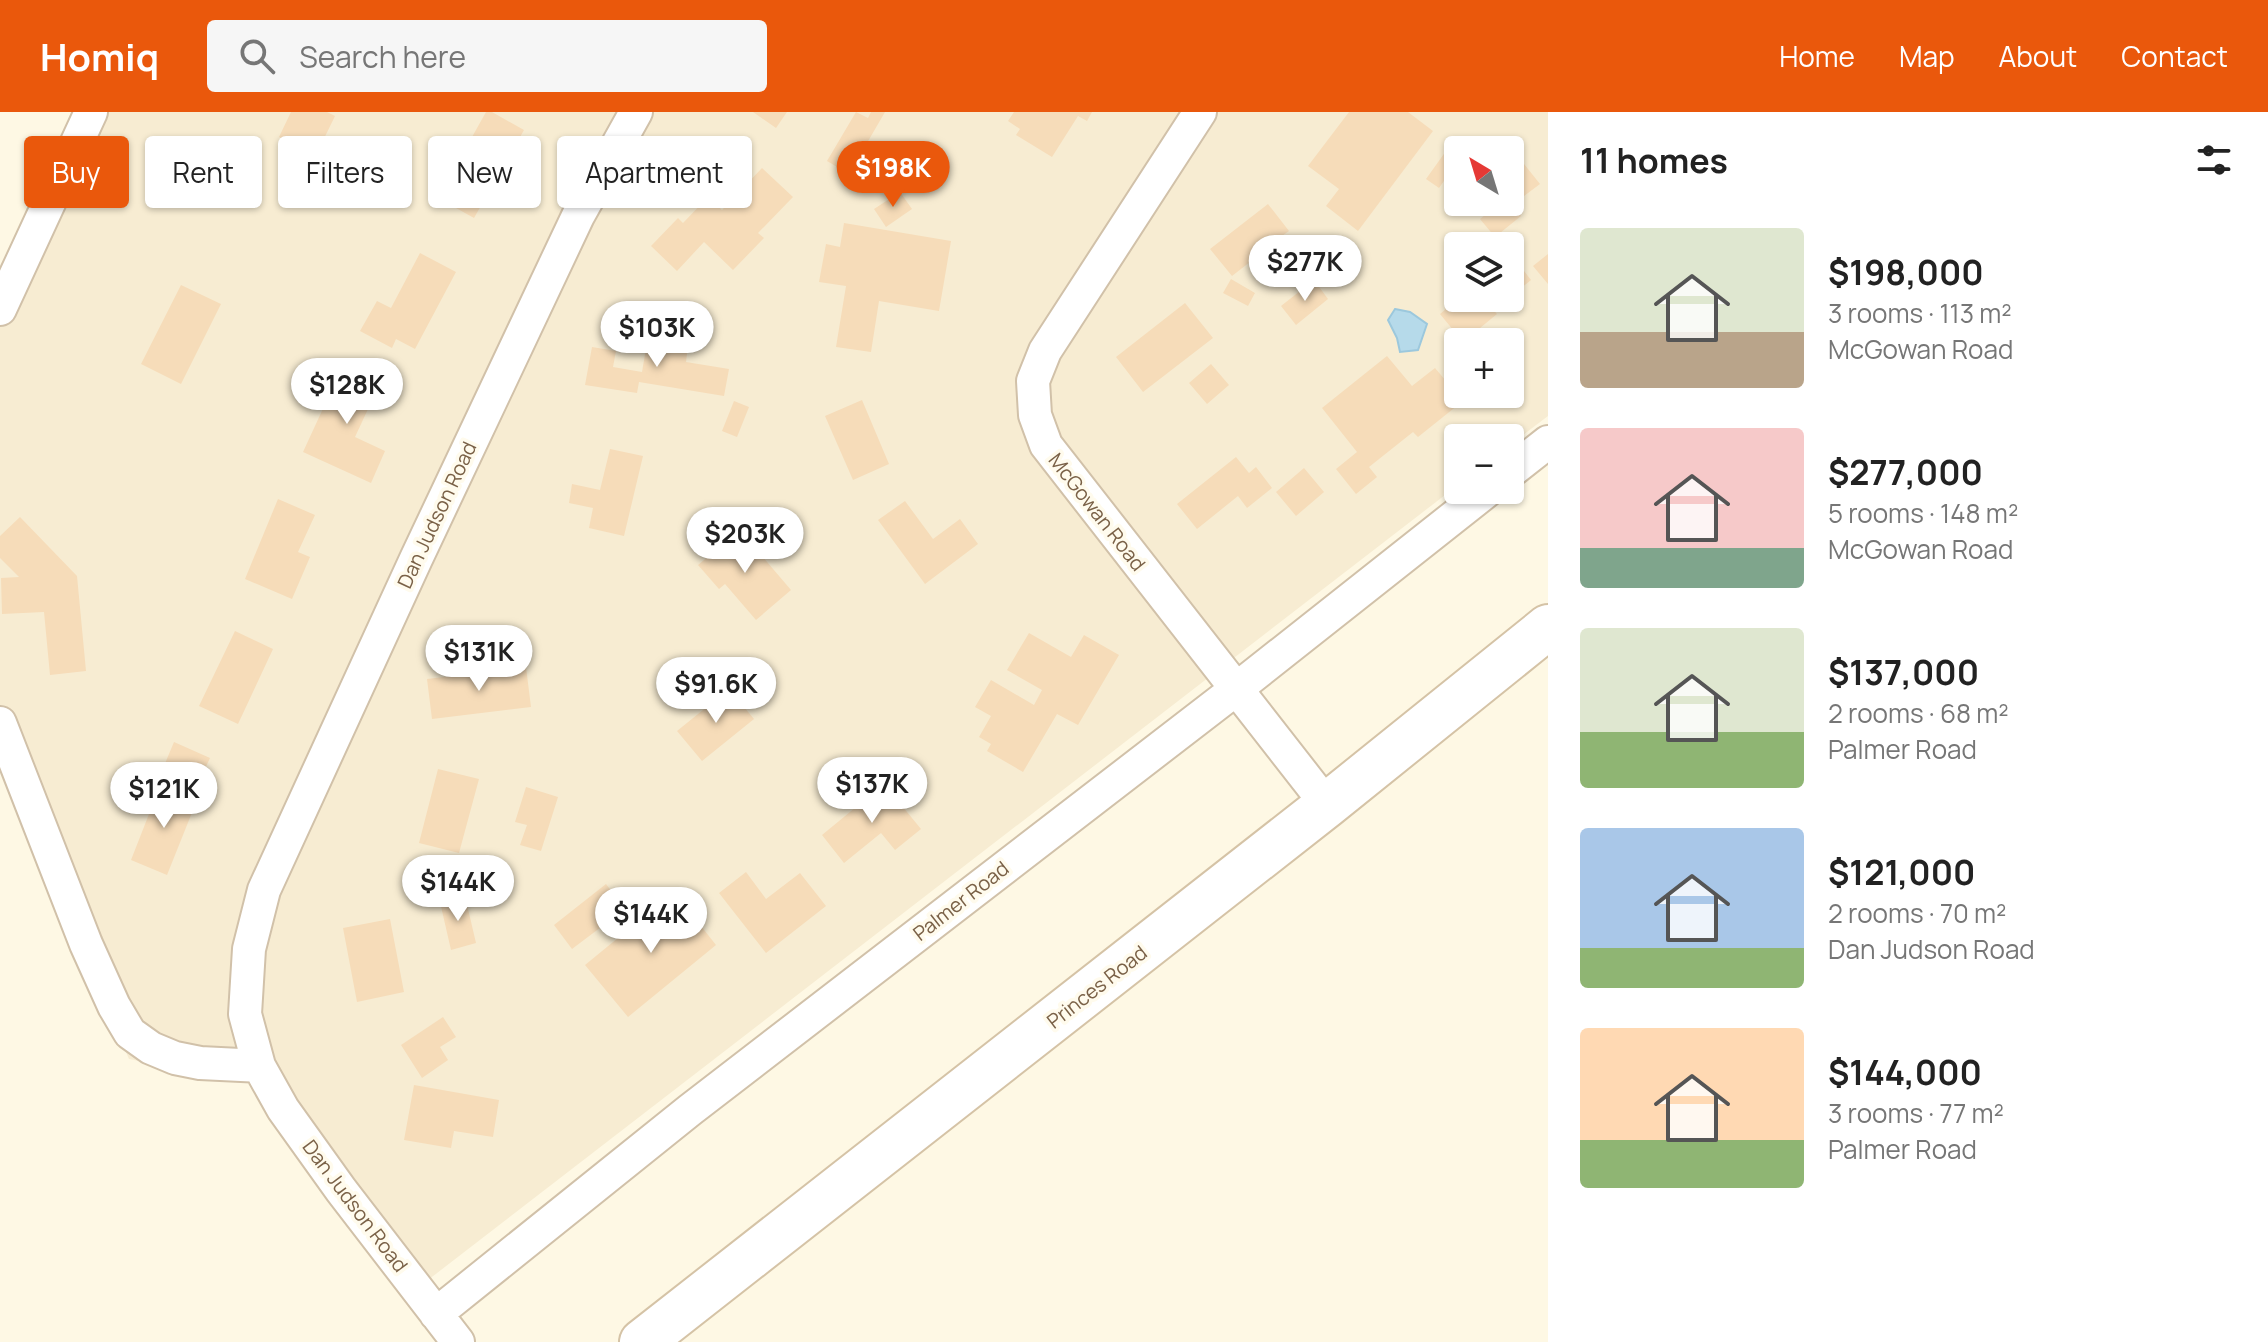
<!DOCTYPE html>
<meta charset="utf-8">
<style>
:root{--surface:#fff;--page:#f6f6f6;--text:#222;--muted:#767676;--accent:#ea580c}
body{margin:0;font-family:Manrope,sans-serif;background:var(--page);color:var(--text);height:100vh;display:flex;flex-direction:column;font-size:30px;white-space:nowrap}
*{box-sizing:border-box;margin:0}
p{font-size:26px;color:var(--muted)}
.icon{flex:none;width:44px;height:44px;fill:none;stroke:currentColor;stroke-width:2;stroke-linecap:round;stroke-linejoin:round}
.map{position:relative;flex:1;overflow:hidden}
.details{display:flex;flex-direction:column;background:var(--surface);width:720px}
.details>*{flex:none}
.hud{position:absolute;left:24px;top:24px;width:760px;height:72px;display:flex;gap:16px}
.needle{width:52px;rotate:322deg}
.buttons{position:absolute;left:1444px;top:24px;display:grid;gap:16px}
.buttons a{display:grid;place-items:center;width:80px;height:80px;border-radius:8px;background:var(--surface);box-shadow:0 2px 6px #0004;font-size:40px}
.price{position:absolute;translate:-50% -68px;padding:0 18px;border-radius:28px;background:#fff;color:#222;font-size:26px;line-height:52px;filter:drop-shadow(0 2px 4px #0008)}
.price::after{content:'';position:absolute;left:50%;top:48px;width:24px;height:18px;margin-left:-12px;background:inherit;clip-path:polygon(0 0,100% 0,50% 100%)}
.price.on{background:var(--accent);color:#fff}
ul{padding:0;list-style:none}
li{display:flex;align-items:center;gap:24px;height:200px;padding:0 32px}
li span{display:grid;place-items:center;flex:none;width:224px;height:160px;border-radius:8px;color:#555}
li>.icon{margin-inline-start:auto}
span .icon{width:96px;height:96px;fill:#fffc;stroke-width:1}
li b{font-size:34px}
h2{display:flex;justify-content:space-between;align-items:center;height:96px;padding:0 32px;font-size:34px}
.tag{padding:0 28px;border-radius:8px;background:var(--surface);box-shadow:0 2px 6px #0004;font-size:28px;line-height:72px}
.tag.on{background:var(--accent);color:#fff}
header{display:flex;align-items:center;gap:48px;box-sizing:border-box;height:112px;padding:0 40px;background:var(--accent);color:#fff}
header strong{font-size:38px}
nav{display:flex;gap:44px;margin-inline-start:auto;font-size:28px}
.search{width:560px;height:72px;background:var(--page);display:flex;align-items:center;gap:20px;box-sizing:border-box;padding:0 28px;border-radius:8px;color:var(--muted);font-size:30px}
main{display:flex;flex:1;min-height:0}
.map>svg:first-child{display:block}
.residential{fill:#f7ecd2;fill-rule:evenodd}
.water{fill:#b6daea;stroke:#9cc8dd;stroke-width:2}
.building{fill:#f6dcb9}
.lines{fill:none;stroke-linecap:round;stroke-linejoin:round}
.street-casing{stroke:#d1c1a9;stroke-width:36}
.secondary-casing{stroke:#d5c3a6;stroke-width:48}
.street{stroke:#fff;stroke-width:32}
.secondary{stroke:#fff;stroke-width:44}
.labels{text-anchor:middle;stroke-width:7;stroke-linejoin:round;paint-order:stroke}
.street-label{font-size:20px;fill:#7a6147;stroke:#fffbed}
</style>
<header>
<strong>Homiq</strong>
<div class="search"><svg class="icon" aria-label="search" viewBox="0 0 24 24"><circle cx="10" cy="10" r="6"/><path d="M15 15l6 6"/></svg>Search here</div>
<nav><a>Home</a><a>Map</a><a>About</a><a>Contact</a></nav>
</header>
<main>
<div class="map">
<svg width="1548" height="1230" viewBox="0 0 1548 1230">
<rect width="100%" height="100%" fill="#fef8e4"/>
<path class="residential" d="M78,0H1548V304L1510,333V326H1458V373L406,1185L257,972L129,947L0,646V164ZM1458,38H1510V90H1458ZM1458,134H1510V186H1458ZM1458,230H1510V282H1458Z"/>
<path class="water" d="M1395,197L1410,200L1427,212L1418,238L1400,240L1397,226L1388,208Z"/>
<path class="building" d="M291,0H327L335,4L316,43L279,25Z
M486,0H492L524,18L474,106L438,86Z
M753,0H787L776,16Z
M856,0L868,6L871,0H885L849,62L827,49Z
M1014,0H1092L1087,9L1078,4L1052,45L1016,23L1020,17L1008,9Z
M1349,0H1408L1433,19L1358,119L1326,94L1339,77L1308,54Z
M1446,39L1458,49L1439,76L1426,67Z
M1524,52L1540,72L1524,84L1510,66V63Z
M762,56L793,85L758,121L764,126L733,158L704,130L677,159L651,134L678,106L683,111L708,85L722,98Z
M900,80L912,97L886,115L874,97Z
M1501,90H1509L1521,104L1495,125L1480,107Z
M1268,92L1289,119L1279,126L1291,142L1267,162L1255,146L1232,164L1210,137Z
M844,111L951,129L939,199L879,189L871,240L836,235L846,174L819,170L826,132L840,135Z
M420,141L456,160L415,237L396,227L392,236L360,219L377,189L391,196Z
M1548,142V172L1533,154Z
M1513,145L1531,168L1510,185V147Z
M1231,167L1255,181L1248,194L1223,181Z
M1314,168L1328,187L1296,213L1281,194Z
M181,173L221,192L181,272L141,252Z
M1459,186H1483L1497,202L1463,230L1440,202Z
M1491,186H1509L1498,194Z
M1185,191L1213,226L1143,280L1116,245Z
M649,219L689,226L686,250L729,257L724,284L639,270L637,281L585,273L592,235L616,239L613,255L642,260Z
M1387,244L1412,274L1435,256L1463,289L1418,325L1413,320L1369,355L1377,365L1356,382L1336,357L1357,340L1322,296Z
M344,251L382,267L355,325L385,339L371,371L303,340Z
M1211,252L1229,273L1207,292L1189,271Z
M862,288L889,352L853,368L825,304Z
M734,289L749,295L737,325L722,319Z
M610,337L643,344L624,424L589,416L593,396L569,391L572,372L600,378Z
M1236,345L1249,361L1256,355L1272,376L1247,396L1238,384L1197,417L1177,392Z
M1304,356L1324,380L1296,404L1276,380Z
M278,387L315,403L298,440L310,445L292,487L245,467Z
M905,389L933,427L960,407L978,432L925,472L878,408Z
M20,405L77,464L86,559L50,563L44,500L2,502L1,466L19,465L0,446V424Z
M740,418L791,478L756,508L725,472L719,477L698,453Z
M235,519L273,537L238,612L199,594Z
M1029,521L1071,545L1084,523L1119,543L1078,613L1057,602L1023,660L987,639L991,632L979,625L991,604L975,595L991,568L1034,593L1042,578L1007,558Z
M526,555L531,595L432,607L427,567Z
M729,577L754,607L702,649L677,619Z
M174,630L210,646L196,676L161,661Z
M438,657L479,667L459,741L419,731Z
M884,672L921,717L895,738L881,721L844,751L822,723Z
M160,674L197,688L167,763L131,748Z
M526,675L558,685L541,739L520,733L527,713L515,710Z
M746,760L766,787L800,761L826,794L766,841L719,781Z
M606,772L625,797L572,837L554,813Z
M674,780L716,833L628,905L585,853Z
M465,784L476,831L451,838L440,790Z
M390,807L404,880L357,890L343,816Z
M443,905L456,925L440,935L448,948L422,966L401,933Z
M414,973L499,988L493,1025L454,1019L451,1036L404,1028Z"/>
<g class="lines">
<defs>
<path id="street" d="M1200,0L1045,239L1033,269L1035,303L1046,333L1327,693
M0,197L91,0
M1510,360L1548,330
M0,611L86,832L114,894L130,921L151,936L175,946L200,951L259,954
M436,1202L690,998L1235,578L1488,378
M458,1230L341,1078L283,997L259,954L245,902L249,837L264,778L416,447L578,104L636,0"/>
<path id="secondary" d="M642,1230L1327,693L1548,515"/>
</defs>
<use href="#street" class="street-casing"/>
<use href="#secondary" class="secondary-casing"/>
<use href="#street" class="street"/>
<use href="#secondary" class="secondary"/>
</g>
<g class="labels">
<g class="street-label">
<text transform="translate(1097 400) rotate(52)" y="7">McGowan Road</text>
<text transform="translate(437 403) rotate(-65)" y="7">Dan Judson Road</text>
<text transform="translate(961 789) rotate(-38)" y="7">Palmer Road</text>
<text transform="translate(1097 875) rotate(-38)" y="7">Princes Road</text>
<text transform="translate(355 1094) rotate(53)" y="7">Dan Judson Road</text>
</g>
</g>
</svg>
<div class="buttons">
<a><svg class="needle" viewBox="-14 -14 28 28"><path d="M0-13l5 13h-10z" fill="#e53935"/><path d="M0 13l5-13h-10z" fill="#767676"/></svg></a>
<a><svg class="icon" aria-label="layers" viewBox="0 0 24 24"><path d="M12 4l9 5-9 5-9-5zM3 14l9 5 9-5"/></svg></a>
<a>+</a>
<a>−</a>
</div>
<b class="price on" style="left:893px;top:97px">$198K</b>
<b class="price" style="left:1305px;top:191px">$277K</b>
<b class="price" style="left:657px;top:257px">$103K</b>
<b class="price" style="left:347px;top:314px">$128K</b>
<b class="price" style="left:745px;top:463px">$203K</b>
<b class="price" style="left:479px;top:581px">$131K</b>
<b class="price" style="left:716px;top:613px">$91.6K</b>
<b class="price" style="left:872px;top:713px">$137K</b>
<b class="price" style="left:164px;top:718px">$121K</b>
<b class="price" style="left:458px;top:811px">$144K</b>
<b class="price" style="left:651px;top:843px">$144K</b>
<div class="hud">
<a class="tag on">Buy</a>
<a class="tag">Rent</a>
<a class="tag">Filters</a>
<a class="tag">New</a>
<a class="tag">Apartment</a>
</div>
</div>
<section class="details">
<h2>11 homes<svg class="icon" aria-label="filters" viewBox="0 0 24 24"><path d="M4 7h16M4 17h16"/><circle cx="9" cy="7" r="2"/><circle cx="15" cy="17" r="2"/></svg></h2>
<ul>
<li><span style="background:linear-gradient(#dfe7d0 65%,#b9a48a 0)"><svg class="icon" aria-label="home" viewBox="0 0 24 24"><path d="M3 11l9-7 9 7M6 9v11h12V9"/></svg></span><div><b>$198,000</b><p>3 rooms · 113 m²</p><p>McGowan Road</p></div></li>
<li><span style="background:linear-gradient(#f6c9c9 75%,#7fa58c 0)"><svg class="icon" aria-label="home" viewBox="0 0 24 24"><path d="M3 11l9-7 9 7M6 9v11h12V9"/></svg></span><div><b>$277,000</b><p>5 rooms · 148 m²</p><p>McGowan Road</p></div></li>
<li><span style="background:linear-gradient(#dfe7d0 65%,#8fb573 0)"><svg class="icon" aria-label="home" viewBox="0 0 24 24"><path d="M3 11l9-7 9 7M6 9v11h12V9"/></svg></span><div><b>$137,000</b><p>2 rooms · 68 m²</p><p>Palmer Road</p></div></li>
<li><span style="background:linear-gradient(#a9c7e8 75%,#8fb573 0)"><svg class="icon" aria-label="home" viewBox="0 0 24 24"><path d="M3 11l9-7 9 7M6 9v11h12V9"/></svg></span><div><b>$121,000</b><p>2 rooms · 70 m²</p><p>Dan Judson Road</p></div></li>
<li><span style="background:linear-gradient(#ffd9b3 70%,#8fb573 0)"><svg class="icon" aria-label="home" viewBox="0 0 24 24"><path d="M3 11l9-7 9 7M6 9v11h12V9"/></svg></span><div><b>$144,000</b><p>3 rooms · 77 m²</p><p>Palmer Road</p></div></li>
</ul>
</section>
</main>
